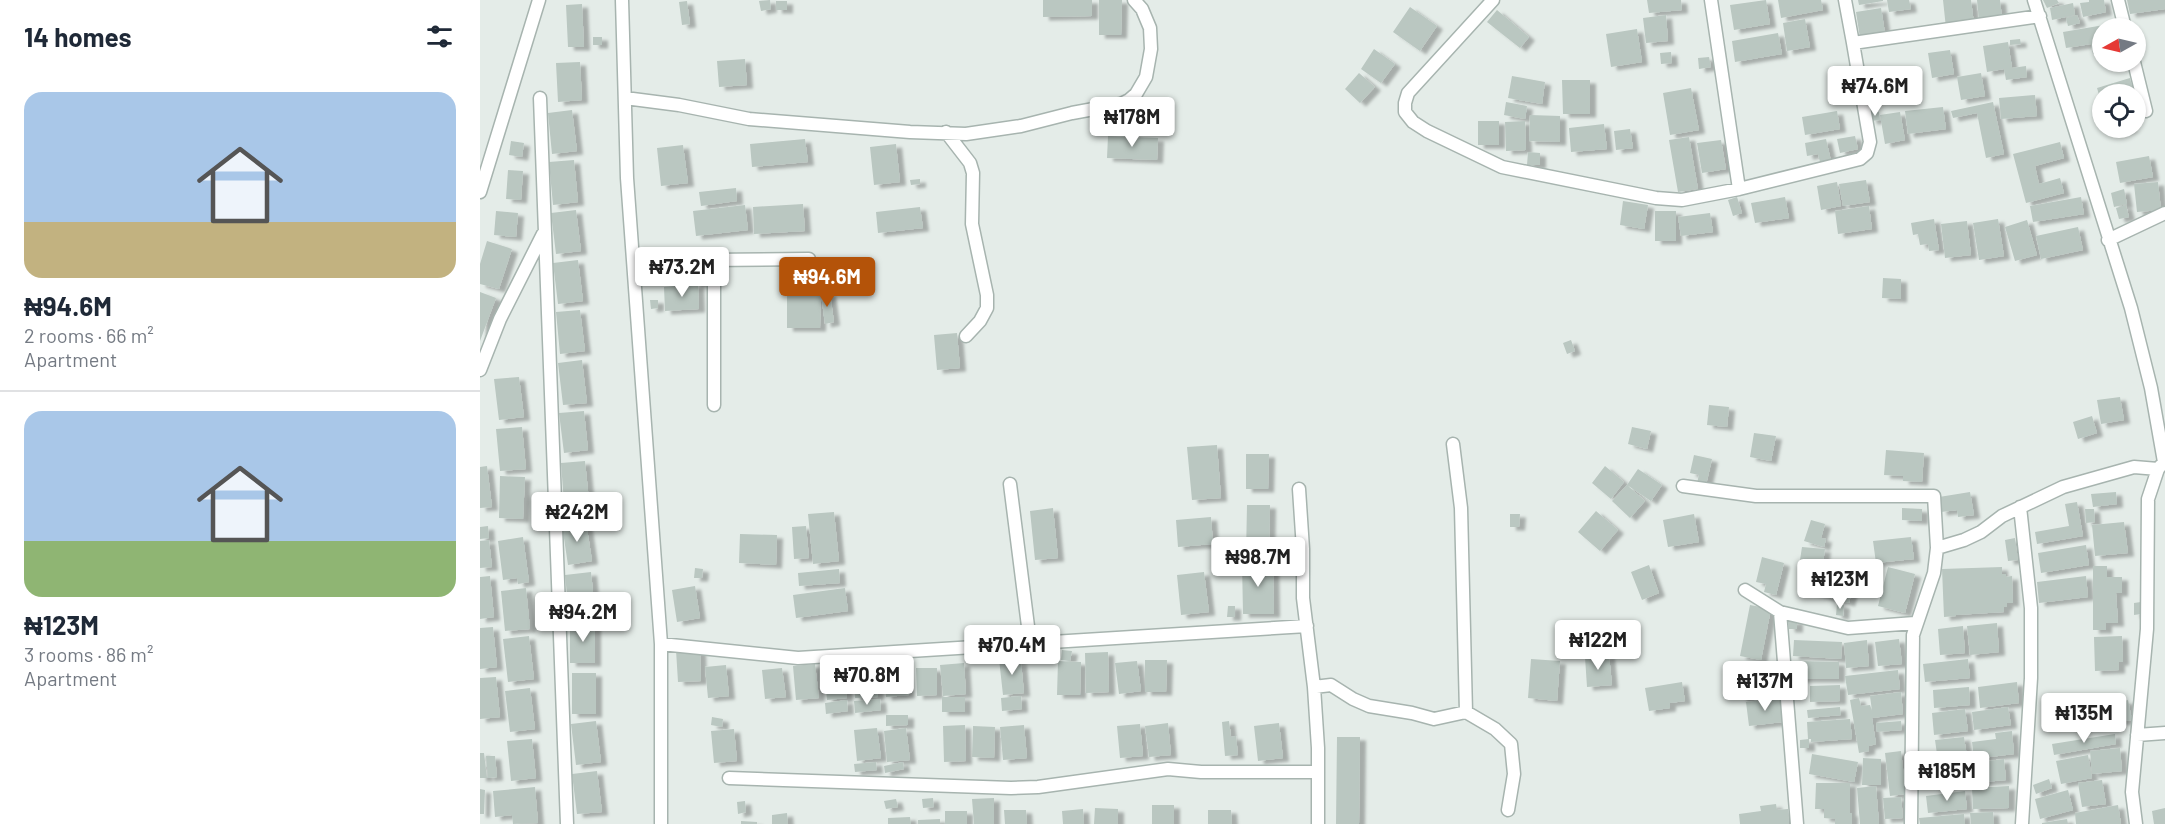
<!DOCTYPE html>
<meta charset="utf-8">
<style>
:root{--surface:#fff;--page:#f6f6f7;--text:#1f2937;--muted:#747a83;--line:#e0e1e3;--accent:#b45309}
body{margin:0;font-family:Barlow,sans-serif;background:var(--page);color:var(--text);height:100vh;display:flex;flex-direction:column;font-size:22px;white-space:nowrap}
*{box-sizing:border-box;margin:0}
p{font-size:20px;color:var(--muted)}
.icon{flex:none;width:33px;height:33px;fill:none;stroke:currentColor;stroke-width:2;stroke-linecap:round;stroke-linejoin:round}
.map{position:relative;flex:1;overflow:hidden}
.sheet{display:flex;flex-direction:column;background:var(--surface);width:480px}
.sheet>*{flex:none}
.needle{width:39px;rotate:262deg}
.controls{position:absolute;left:1612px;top:18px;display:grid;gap:12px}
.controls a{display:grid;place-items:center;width:54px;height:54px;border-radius:50%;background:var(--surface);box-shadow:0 2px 4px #0004;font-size:30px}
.price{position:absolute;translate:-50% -51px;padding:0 14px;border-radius:6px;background:#fff;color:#222;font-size:20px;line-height:39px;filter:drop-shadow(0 2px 3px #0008)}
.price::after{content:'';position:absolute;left:50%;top:36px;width:18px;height:14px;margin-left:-9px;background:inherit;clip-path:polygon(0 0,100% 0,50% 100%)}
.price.current{background:var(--accent);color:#fff}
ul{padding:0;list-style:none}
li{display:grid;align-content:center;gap:12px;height:318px;padding:0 24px}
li+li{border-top:2px solid var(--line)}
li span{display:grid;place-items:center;height:186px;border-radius:18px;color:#555}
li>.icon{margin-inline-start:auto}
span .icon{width:108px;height:108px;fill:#fffc;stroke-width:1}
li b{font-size:26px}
h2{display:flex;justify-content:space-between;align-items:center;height:72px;padding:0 24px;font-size:26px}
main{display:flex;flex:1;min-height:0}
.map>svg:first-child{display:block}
.building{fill:#bac7c1;filter:url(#shadow)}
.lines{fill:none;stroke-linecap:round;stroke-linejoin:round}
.minor-casing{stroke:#a7b4af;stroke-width:15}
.minor{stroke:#fff;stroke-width:12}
</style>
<main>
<section class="sheet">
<h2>14 homes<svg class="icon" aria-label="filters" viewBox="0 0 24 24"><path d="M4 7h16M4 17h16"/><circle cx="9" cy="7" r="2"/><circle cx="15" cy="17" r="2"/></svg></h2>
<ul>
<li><span style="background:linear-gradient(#a9c7e8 70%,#c2b280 0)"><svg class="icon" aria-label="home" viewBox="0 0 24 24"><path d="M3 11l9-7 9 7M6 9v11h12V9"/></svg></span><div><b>₦94.6M</b><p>2 rooms · 66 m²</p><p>Apartment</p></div></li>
<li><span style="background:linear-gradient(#a9c7e8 70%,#8fb573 0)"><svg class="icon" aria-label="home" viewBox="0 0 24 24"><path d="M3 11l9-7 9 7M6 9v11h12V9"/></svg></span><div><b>₦123M</b><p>3 rooms · 86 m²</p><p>Apartment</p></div></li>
</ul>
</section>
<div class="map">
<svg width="1685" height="824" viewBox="0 0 1685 824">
<defs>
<filter id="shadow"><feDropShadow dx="6" dy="3.5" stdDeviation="1.5" flood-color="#0004"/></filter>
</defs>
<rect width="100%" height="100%" fill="#e4ece8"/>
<path class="building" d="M290,0L291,9L281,11L279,1Z
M563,0H612V16L563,17Z
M619,0H642L641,35H619Z
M1167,0H1201L1202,10L1169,13Z
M1286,0L1290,24L1254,30L1250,5Z
M1298,0H1341L1343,10L1301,18Z
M1378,0H1403V1L1379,5Z
M1407,0H1429L1431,9L1409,12Z
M1463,0H1491L1494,24L1466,28Z
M1497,0H1520L1522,18L1499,21Z
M1563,0H1577L1579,3L1567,8Z
M1609,0H1624L1626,12L1603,17L1600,3L1609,2Z
M1647,0H1685V9L1650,14Z
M207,1L210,24L202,25L199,2Z
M296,1H307V10H296Z
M1593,3L1595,15L1572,20L1570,8Z
M102,4L104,47H88L86,5Z
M930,7L957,26L940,51L913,32Z
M1401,8L1405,33L1380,38L1376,12Z
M1017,10L1049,37L1040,48L1007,22Z
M1186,15L1188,41L1166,43L1163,18Z
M1597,15L1600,23L1588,26L1586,18Z
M1325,19L1330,47L1307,51L1303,23Z
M1630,24V28H1623V53L1613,54L1611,44L1586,48L1583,32Z
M1157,29L1162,62L1131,67L1126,34Z
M1298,33L1302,54L1255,62L1252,41Z
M113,37H122V45H113Z
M1540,39L1541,44L1530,45V40Z
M1528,42L1532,68L1546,66L1547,77L1526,80L1524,69L1507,72L1503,46Z
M894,49L915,64L901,83L881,69Z
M1470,50L1474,74L1452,78L1448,53Z
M1191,52L1192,63L1181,64L1180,53Z
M1229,57L1231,67L1219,69L1218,58Z
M265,59L267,85L239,87L237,61Z
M100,62L102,100L78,102L76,63Z
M879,73L895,87L880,103L865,89Z
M1501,73L1505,96L1481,100L1477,77Z
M1032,76L1065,82L1062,104L1028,98Z
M1650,78L1654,94H1623L1622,105L1617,88Z
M1082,80H1110V114H1083Z
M1211,88L1219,130L1190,135L1183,93Z
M1555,95L1557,116L1521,119L1519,98Z
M1026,102L1047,106L1045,119L1024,115Z
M1513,102L1524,154L1506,158L1497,113L1473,118L1471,111Z
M1463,107L1466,129L1428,134L1425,111Z
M92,110L97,151L72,154L68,113Z
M1357,111L1360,129L1325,135L1322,117Z
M1399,112L1400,120L1391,121L1390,113Z
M1420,112L1425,140L1405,144L1400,115Z
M1050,115L1080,116V142L1049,141Z
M998,121H1019V145H998Z
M1045,121L1046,150L1026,151L1025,122Z
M1124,124L1127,149L1091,152L1089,128Z
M1634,128H1654L1635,133Z
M1150,129L1153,148L1136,150L1134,131Z
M628,136L678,138L677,160L627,158Z
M1375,136L1378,149L1360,153L1357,139Z
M1209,137L1218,189L1198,192L1189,140Z
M325,139L328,162L272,167L270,144Z
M1346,139L1351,161L1340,162L1338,154L1327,156L1325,143Z
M1241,140L1246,169L1222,173L1217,143Z
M31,141L44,143L42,157L29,155Z
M1580,142L1584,158L1555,166L1559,184L1580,178L1584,193L1546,203L1533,154Z
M416,144L420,182L394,185L390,147Z
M203,145L208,183L181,186L177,148Z
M1048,152L1060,153V165H1047Z
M1669,156L1673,177L1640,183L1636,162Z
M94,160L98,202L73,205L69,162Z
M28,170L43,171L41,200L26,199Z
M440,179V184L431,185L430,180Z
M1386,180L1390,202L1363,206L1359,184Z
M1357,182L1361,206L1341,210L1337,186Z
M1678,182L1681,210L1657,212L1654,184Z
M256,188L257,201L221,206L219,192Z
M1644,189L1647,204L1634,207L1631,193Z
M1257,197L1262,213L1253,216L1248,200Z
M1305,197L1309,218L1275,223L1271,203Z
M1601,197L1604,214L1553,222L1550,206Z
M1143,201L1168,205L1164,229L1140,225Z
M323,204L325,231L274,234L273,207Z
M265,205L268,230L216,236L213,211Z
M1646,205L1649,217L1639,219L1636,208Z
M1389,206L1392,229L1358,234L1355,211Z
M440,207L443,228L398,233L396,212Z
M96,210L101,251L76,254L71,213Z
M16,211L38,213L36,237L14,235Z
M1175,211H1196V241H1175Z
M1230,213L1233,232L1201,236L1198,217Z
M1454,219L1459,250L1449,251L1448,244L1440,245L1438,234L1433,235L1431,223Z
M1518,219L1524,256L1499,260L1493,223Z
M1547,220L1557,255L1535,261L1525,227Z
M1487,221L1491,255L1465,258L1461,224Z
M1598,227L1603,250L1561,259L1556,236Z
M7,241L32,249L19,289L0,284V264Z
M98,260L103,301L78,304L73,263Z
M225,272V283H214V273Z
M206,277V283L197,284V278Z
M1403,278L1421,279V299L1402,298Z
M218,284L219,309L185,311L184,287Z
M307,284H341L340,328H307Z
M0,292L16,298L0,341Z
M350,293L354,322L345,324L341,294Z
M170,300H178V308L171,309Z
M100,310L105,351L80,354L76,312Z
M477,333L480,368L457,370L454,335Z
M1091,340L1095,351L1087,354L1083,343Z
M102,360L107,403L83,405L78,363Z
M39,377L44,417L19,420L14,379Z
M1640,397L1644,420L1621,424L1617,400Z
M1229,405L1249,407L1247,427L1227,425Z
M104,411L108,450L84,453L79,413Z
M1612,416L1617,433L1598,439L1593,422Z
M42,427L46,469L20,471L16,429Z
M1152,427L1171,431L1167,449L1148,444Z
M1274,433L1296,436L1291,461L1270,457Z
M737,445L741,498L712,500L707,447Z
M1406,450L1444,453L1442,482L1423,481V476L1404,475Z
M766,454H789L788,489H766Z
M1214,455L1232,459L1226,485L1217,483L1219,475L1210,473Z
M105,461L109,501L84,503L81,463Z
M7,466L12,507L0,508V467Z
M1125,466L1144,482L1131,499L1112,483Z
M1158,469L1182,485L1171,501L1147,485Z
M20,476L45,477L43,519L19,518Z
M1147,485L1165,501L1150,518L1132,501Z
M1490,492L1494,515L1478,517L1477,510L1461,512L1459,497Z
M1636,492L1637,504L1613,507L1611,494Z
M1597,502L1603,536L1557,544L1555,532L1589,526L1585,504Z
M767,505H790L789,555L766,554Z
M573,508L578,558L555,560L550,511Z
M1422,508L1442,509V521L1422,520Z
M1605,509H1614L1615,522L1606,523Z
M1116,511L1138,530L1120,551L1098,532Z
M354,512L359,561L333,564L328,514Z
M1030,514H1040L1039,527H1030Z
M1214,514L1219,542L1188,547L1183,520Z
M731,517L733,544L698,547L696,520Z
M1331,520L1345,524L1341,538L1346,539L1344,547L1324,541Z
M106,521L112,561L88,565L82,525Z
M1644,522L1648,553L1615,556L1612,525Z
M8,526L9,538L0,539V527Z
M326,526L329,558L314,559L312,527Z
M260,534L297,535L296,565L259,563Z
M43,537L49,582L38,584L37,578L23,580L18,541Z
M1431,537L1434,559L1396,563L1393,541Z
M1535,538L1538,560L1528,561L1525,540Z
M9,540L12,567L0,568V541Z
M1606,545L1609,565L1561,573L1558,553Z
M1322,547L1345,549L1343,563L1320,560Z
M1282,557L1304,563L1296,595L1284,592L1286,584L1276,582Z
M793,561L794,614H763L762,562Z
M1169,565L1179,593L1162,600L1151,572Z
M1336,566L1376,576L1369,603L1329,592Z
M1613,566H1627V577H1642V593H1636L1638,623H1626V630H1613Z
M1408,567L1435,574L1425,613L1398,606Z
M1522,567V574H1526V577L1532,576L1533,603H1527V607H1524V612L1476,615V616L1464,617L1462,569Z
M215,568L223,569L222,578H214Z
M359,569L360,583L319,586L318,573Z
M111,572L115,612L89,615L85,575Z
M724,572L729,612L701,615L697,575Z
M10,576L14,617L0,619V577Z
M1606,576L1608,597L1559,603L1557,582Z
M215,586L220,618L197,622L192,590Z
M46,588L50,629L25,631L21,591Z
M365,588L368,611L316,618L313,595Z
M1661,602V614L1654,615V603Z
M1357,604L1364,605L1363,616L1356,615Z
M1270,605L1291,609L1281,660L1260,656Z
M748,606H755V617H747Z
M1317,620V629H1309L1308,621Z
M90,623H115V663H90Z
M1517,623L1519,652L1490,655L1487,626Z
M1483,626L1485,653L1460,655L1458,629Z
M13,627L17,667L0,669V628Z
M49,636L54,679L28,682L23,639Z
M1642,636L1643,662H1639V670L1615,671L1614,637Z
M1419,639L1422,664L1398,666L1395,642Z
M1314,640L1362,642L1361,659L1313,656Z
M1387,640L1389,666L1366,668L1364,643Z
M196,650H220L221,681L198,682Z
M582,650L592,651L590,661L581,660Z
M628,652L629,692L606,693L605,653Z
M400,655H411V664H401Z
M540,655L541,660L522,664L541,662L544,693L523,695L519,659Z
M1129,655L1132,685L1107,687L1105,657Z
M395,659L398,697L375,698L372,661Z
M1051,659L1080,661L1077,701L1048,698Z
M1488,659L1490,678L1445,682L1443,664Z
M665,660H687L686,692H665Z
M578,661L601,662L600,695H577Z
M657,661L661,691L639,694L635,663Z
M1319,661L1359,662V679H1319Z
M484,663L486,694L463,696L460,665Z
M335,664L339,698L316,700L313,666Z
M364,664L367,698L347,700L343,666Z
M426,664L429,695L406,697L403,666Z
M246,665L249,696L228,698L225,667Z
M302,668L306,697L285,699L282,670Z
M436,668H457V695L437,696Z
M1418,670L1420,689L1368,695L1365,676Z
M92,673H116V714H92Z
M1298,675L1300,695L1261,699L1259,679Z
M16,677L20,717L0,719V678Z
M1202,682L1205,701L1190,703V708L1169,711L1165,688Z
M1537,682L1539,703L1500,708L1498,687Z
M1360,685V701L1330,702V686Z
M1489,687L1490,705L1454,708L1453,690Z
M50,688L55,729L30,732L25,691Z
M1421,692L1423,714L1392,718L1396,744L1389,746V751L1379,753L1370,700L1379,698L1381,706L1390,705L1392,711L1390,696Z
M541,696L542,709L522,711L521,698Z
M462,697H485V712H462Z
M1301,698L1303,722L1269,726L1266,702Z
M400,699L401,710L375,713L374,701Z
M367,700L368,711L346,714L345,703Z
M1648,700L1652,720L1610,727L1606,708Z
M1360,707L1361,715L1328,718L1327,710Z
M1528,707L1531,725L1494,730L1492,712Z
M1485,709L1488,731L1454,735L1452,713Z
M406,715H428V725L406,726Z
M232,717L243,719L242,727L231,725Z
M1370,719L1372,739L1331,742V739H1328L1327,722Z
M116,721L121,762L96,765L91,724Z
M749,721L751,737L756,736L758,755L745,756L742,722Z
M1421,721L1422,730L1397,732L1396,723Z
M688,723L691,755L669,757L665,726Z
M799,723L803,758L778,761L774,726Z
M660,724L663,756L640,758L637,726Z
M485,725L486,761L464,762L463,726Z
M544,725L547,758L523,760L520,727Z
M493,726L515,727L514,758L492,757Z
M397,728L401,758L377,761L374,730Z
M426,728L430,760L407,762L404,731Z
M254,729L257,761L234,763L231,731Z
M1532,731L1534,754L1494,759L1492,742L1516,739L1515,733Z
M1635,734L1636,744L1574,755L1572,744Z
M857,737H880L879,824H856Z
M1484,737L1487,757L1458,761L1455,740Z
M52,739L56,778L31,781L27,741Z
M1329,739V748H1320V740Z
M1640,748L1642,771L1612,774L1610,751Z
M1421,751L1426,794L1410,796L1405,753Z
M0,753H4L7,778H0Z
M1332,754L1378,762L1374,782L1329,774Z
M1608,755L1612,778L1581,784L1576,761Z
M6,756H15L17,777L8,778Z
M1383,758L1401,759V785H1382Z
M1524,759L1526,780L1493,783L1491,763Z
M396,762L397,770L375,772L374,764Z
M423,762L424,769L405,773L404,766Z
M1487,762L1489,779L1448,784L1447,767Z
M117,771L122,812L97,814L92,774Z
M1569,779L1572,788L1556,794L1553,785Z
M1622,780L1626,804L1602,807L1598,783Z
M1336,783H1370V813H1372V824H1355V819L1344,818V809H1335Z
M1396,786L1399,824H1380L1377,788Z
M1529,786V808L1493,809L1492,788Z
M55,787L58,823L33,824L32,815L15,817L13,791Z
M0,789L5,790L4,814H0Z
M1588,790L1593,810L1560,819L1555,799Z
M1485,791L1487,809L1448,813L1446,796Z
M1421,797L1423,818L1405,819L1403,798Z
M453,798L454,807L443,808L442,799Z
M514,798V824H494L492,799Z
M416,799L418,807L406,809L404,801Z
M265,801L266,812L258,814L257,802Z
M1296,804L1297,810L1308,809L1309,824H1260L1259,814L1281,811L1280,806Z
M672,805H694V824H672Z
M1638,805L1641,824H1596L1595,813Z
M615,808L638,809V824H614Z
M1685,808V824H1674L1672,811Z
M603,809L604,824H583L582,811Z
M524,810H546L547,824H525Z
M728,810H751L752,824H728Z
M465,811H487V824H465Z
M1513,812L1514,824H1491L1490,813Z
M307,813L308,824H292V815Z
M1484,814L1485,824H1440L1439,818Z
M430,817L431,824H408V818Z
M460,819V824H438V820Z
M1587,819L1588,824H1562V823Z
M261,821L277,822V824H261Z"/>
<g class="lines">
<defs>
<path id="minor" d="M142,0L147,178L181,644V824
M1013,0L928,93L925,103V112L933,122L947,131L1022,167L1176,198L1202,200L1259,189L1380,159L1387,153L1390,142L1373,43
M1231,0L1259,189
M1365,0L1373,43L1560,16
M1554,0L1651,308L1671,388L1684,462
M1638,0L1645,28
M1654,62L1666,111
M60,98L87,824
M145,98L199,105L269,119L430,132L486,134L541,126L592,113L641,104L649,100L656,94L666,77L671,49L670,28L662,9L654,0
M466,132L490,163L493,173L492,224L507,295V308L500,321L486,336
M0,192L59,0
M1628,240L1685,213
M153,255L228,260L329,259
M0,370L20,319L63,234
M234,405V260
M973,444L981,508L986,712
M530,484L550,642
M1203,486L1276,496H1454L1457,548L1454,573L1433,635L1431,824
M819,489L823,549V598L834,687L838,748V824
M1540,507L1551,608V678L1542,824
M1457,548L1484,540L1501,532L1522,516L1583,487L1654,467L1678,469
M1265,590L1300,612L1368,628L1435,623
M1300,612L1317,824
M181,644L318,658L827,626
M834,687L851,685L873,699L889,706L932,713L954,719L986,712L1015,729L1031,744L1034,774L1028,810
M1657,735L1685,733
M249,778L531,788L558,787L688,769L721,772H838
M1656,824L1652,792L1667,629L1668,499L1678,469L1685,461"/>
</defs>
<use href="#minor" class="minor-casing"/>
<use href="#minor" class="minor"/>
</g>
</svg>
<div class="controls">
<a><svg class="needle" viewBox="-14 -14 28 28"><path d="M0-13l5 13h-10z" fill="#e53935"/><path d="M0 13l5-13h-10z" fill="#747a83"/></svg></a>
<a><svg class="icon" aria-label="locate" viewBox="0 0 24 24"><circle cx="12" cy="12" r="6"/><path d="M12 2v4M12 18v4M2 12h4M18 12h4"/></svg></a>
</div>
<b class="price" style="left:1395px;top:117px">₦74.6M</b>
<b class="price" style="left:652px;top:148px">₦178M</b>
<b class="price" style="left:202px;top:298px">₦73.2M</b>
<b class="price current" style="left:347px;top:308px">₦94.6M</b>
<b class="price" style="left:97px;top:543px">₦242M</b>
<b class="price" style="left:778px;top:588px">₦98.7M</b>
<b class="price" style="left:1360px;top:610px">₦123M</b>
<b class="price" style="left:103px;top:643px">₦94.2M</b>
<b class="price" style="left:1118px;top:671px">₦122M</b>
<b class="price" style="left:532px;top:676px">₦70.4M</b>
<b class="price" style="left:387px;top:706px">₦70.8M</b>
<b class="price" style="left:1285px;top:712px">₦137M</b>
<b class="price" style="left:1604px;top:744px">₦135M</b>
<b class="price" style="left:1467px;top:802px">₦185M</b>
</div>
</main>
